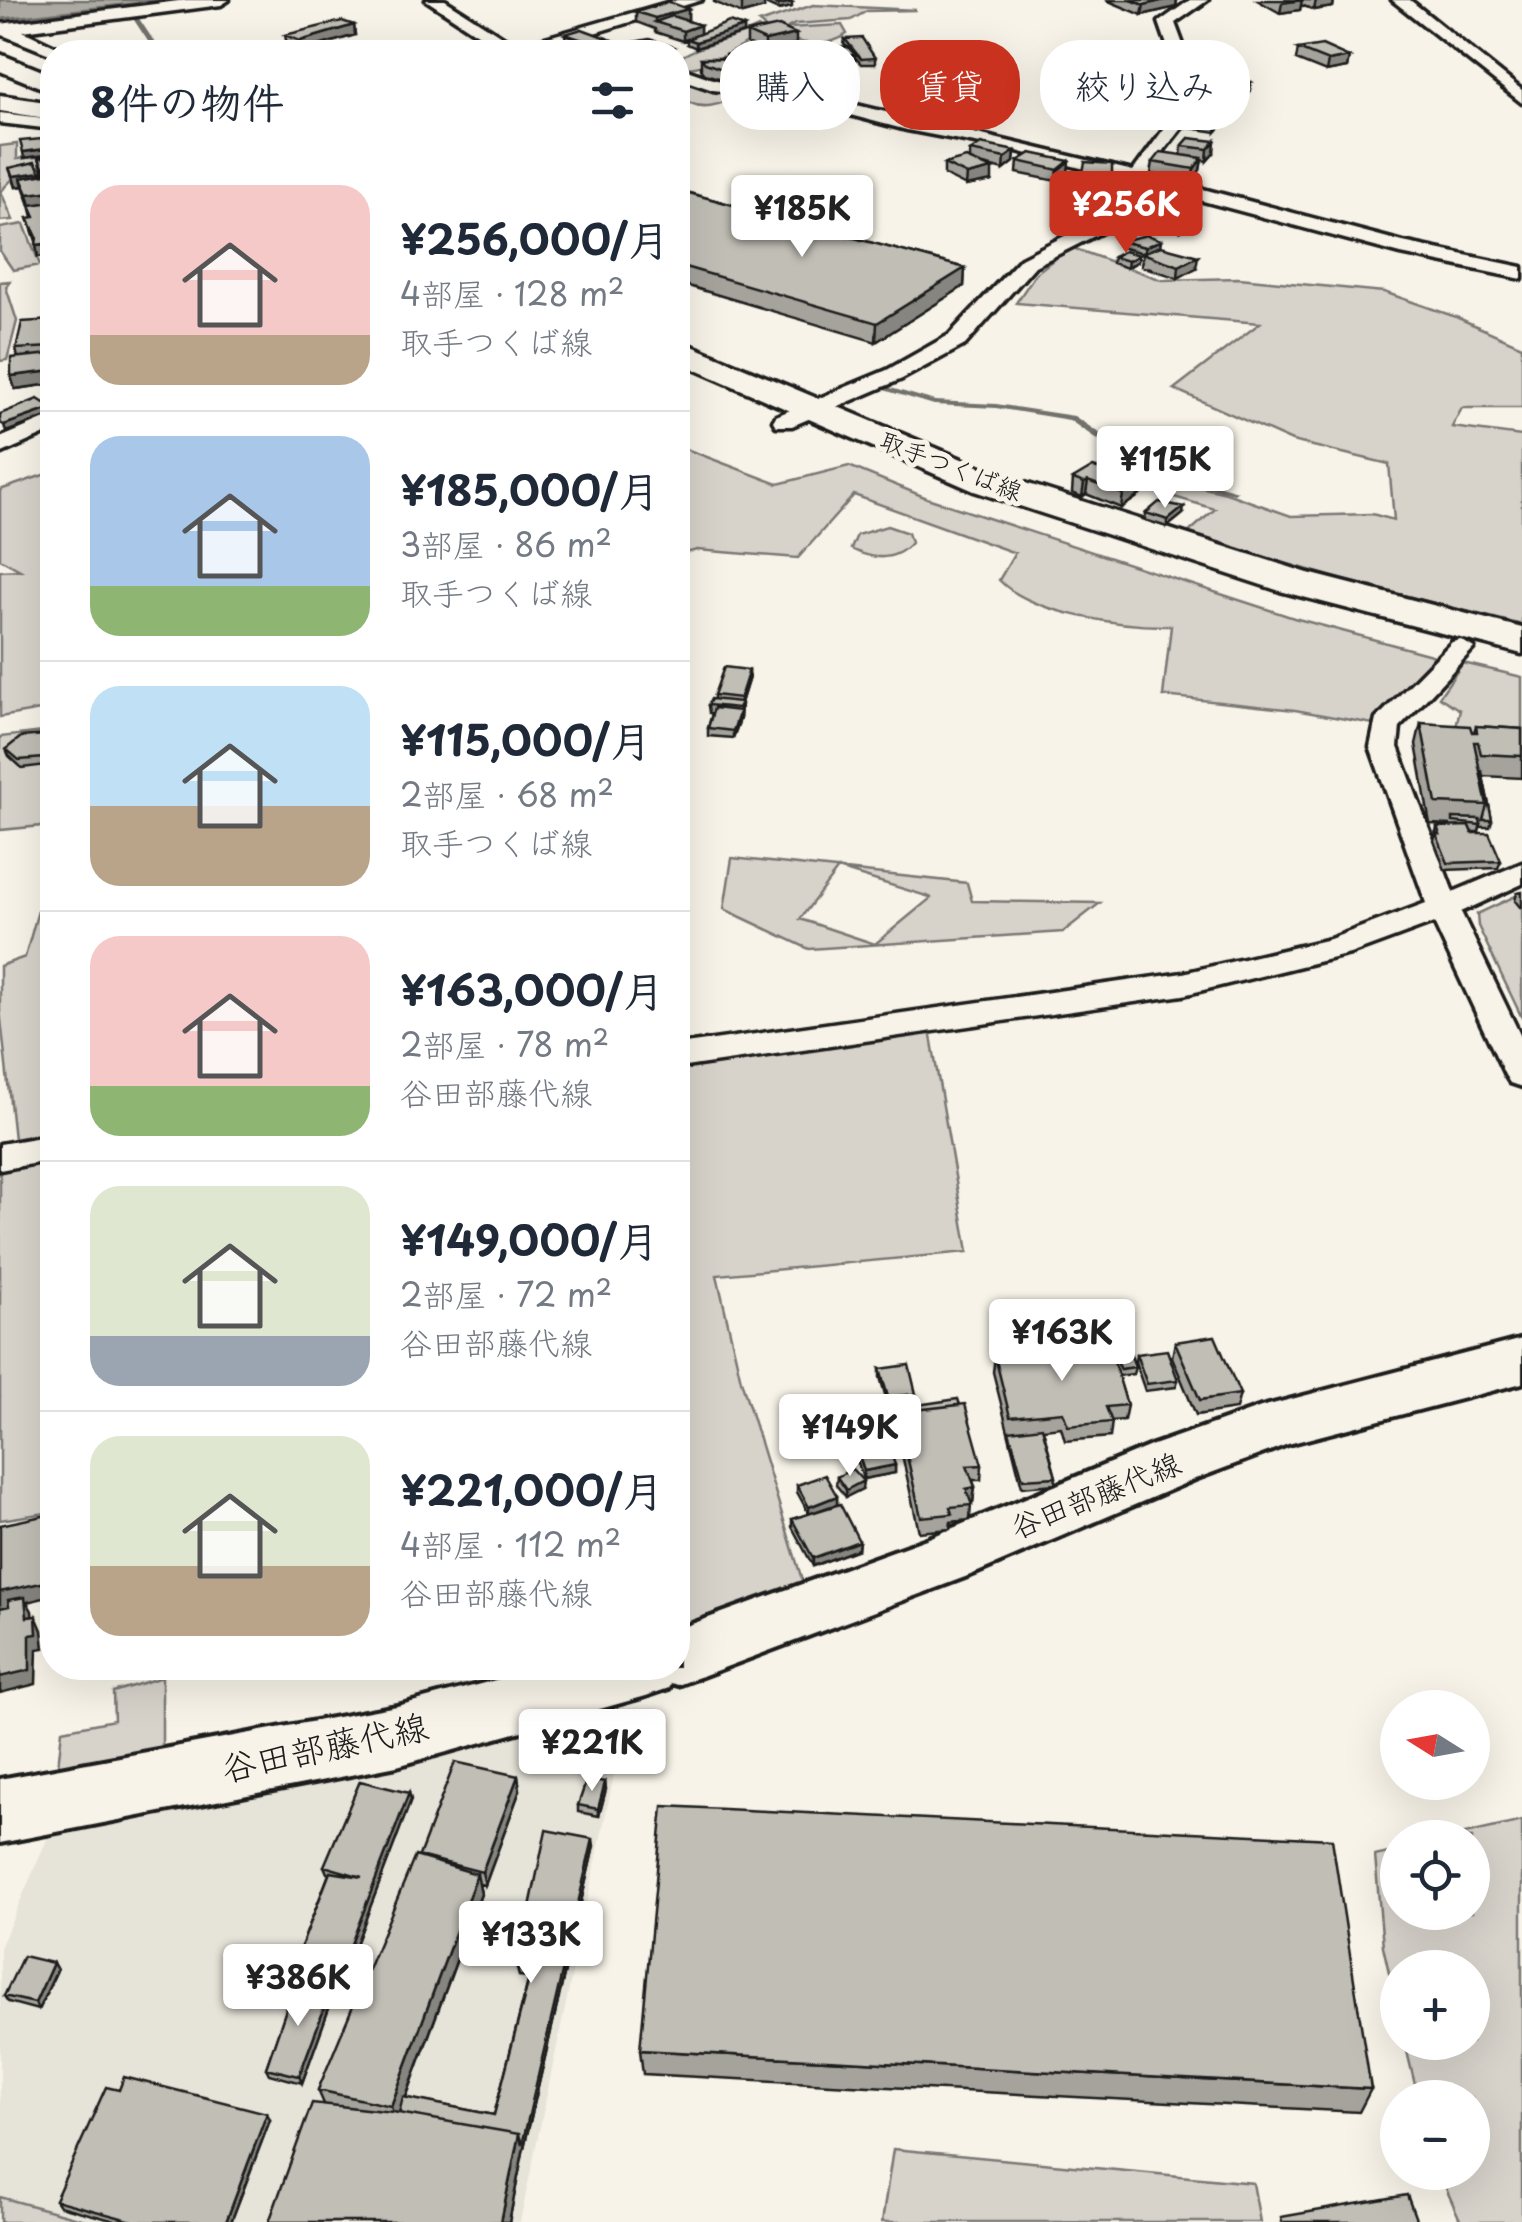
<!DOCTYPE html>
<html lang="ja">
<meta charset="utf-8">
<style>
:root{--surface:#fff;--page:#f2f2f3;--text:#1f2937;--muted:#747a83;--line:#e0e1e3;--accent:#c8321e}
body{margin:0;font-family:"Playpen Sans","Klee One",sans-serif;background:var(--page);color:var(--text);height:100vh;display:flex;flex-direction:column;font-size:38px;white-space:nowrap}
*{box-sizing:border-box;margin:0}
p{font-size:32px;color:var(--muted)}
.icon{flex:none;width:55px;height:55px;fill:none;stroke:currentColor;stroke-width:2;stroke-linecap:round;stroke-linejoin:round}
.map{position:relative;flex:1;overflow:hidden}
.panel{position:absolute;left:40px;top:40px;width:650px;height:1640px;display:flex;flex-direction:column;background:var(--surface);border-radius:40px;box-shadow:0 10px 40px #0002}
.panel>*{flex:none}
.guide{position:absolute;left:720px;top:40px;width:650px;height:90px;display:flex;gap:20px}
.needle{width:65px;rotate:281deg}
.tools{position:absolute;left:1380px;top:1690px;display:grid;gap:20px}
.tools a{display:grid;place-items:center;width:110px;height:110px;border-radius:50%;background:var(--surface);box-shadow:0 10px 40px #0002;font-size:50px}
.price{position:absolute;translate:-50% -85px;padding:0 22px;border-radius:10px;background:#fff;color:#222;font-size:32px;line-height:65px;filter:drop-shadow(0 2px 5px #0008)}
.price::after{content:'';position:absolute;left:50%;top:60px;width:30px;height:22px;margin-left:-15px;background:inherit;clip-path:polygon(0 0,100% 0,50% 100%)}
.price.selected{background:var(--accent);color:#fff}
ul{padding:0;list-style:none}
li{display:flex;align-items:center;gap:30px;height:250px;padding:0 50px}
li+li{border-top:2px solid var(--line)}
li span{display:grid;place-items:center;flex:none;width:280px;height:200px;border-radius:30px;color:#555}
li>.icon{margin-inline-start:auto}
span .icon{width:120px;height:120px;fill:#fffc;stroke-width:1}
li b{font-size:42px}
h2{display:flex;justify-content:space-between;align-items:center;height:120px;padding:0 50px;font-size:42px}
.pill{padding:0 35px;border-radius:40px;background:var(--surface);box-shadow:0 10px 40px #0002;font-size:35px;line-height:90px}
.pill.selected{background:var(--accent);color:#fff}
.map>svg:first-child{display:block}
.built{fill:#e6e3d9}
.green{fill:#d7d3cb;stroke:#7a7874;stroke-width:2.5;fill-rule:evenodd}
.water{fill:#aca9a2;stroke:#72716c;stroke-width:2.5}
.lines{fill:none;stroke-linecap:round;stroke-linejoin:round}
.stream{fill:#72716c;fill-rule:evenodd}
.street-casing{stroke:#1c1c1c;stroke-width:7}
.secondary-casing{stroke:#1c1c1c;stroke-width:8}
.primary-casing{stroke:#1c1c1c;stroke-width:7}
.highway-casing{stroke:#1c1c1c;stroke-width:7}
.street{fill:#f7f3e8;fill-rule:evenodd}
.secondary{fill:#f7f3e8;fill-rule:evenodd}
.primary{fill:#f7f3e8;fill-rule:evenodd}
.highway{fill:#f7f3e8;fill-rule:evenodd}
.wall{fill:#a5a39c;stroke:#1c1c1c;stroke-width:2.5}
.shaded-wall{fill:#86857f;stroke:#1c1c1c;stroke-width:2.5}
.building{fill:#c0beb5;stroke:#1c1c1c;stroke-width:2.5}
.labels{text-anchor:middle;stroke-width:10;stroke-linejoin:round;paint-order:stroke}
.far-street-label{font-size:25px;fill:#1c1c1c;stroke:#f7f3e8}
.street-label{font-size:30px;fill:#1c1c1c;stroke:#f7f3e8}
.near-street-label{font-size:35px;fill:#1c1c1c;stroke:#f7f3e8}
</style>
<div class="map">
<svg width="1522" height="2222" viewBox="0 0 1522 2222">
<rect width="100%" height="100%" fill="#f7f3e8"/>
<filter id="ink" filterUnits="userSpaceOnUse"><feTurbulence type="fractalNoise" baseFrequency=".01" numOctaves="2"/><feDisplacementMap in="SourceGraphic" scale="20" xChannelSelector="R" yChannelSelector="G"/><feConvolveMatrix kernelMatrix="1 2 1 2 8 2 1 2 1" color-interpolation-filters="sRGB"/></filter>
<g filter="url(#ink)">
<path class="built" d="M620,1712L614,1775L520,2222H0V1948L54,1823Z"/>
<path class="green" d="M813,5L916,10L867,11L851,20L795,24L787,28L842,25L847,34C823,52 780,42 759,23Z
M758,28L766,35C738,44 708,73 678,67V59C701,43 732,41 758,28Z
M678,76L697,84L745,92C723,105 697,115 678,94Z
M17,144V159L52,155V162C30,168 15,172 1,192L13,220L0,221V146Z
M24,224L40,265L13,270L0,251V228Z
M1070,247L1162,280L1239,278L1384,292L1456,317L1522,346V408H1462L1452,427L1522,436V625L1343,580L1187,534L1215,509L1161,493L1103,460L1118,456L1138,462L1163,478L1226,493L1291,516L1372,514L1394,520L1389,464L1292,441L1174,389L1260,323L1016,303L1036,273Z
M10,281L6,287L17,321L7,360L0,361V282Z
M678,446L778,484L849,466L927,498L1294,618L1435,656L1373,724L1295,710L1163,696L1171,626C1125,627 1031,614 999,580L1015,553L854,495L798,558L697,550L678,555Z
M52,472V708L0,717V571L20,570L0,559V490Z
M887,526L908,533L911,543C894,562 873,560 851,549L857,535Z
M1463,663L1522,677V746L1452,743L1460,710L1439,697Z
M52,731V825L0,830V737Z
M732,858L967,883L972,901L1100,903L1063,932L809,949L724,909ZM838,869L930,897L931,898L875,944L800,919Z
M52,861V1131L14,1139L0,1010V966L25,957Z
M1522,893V1018L1478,926L1477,914Z
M930,1030L968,1252L717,1275L741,1380L803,1583L678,1627V1064Z
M52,1158V1512L0,1520V1167Z
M162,1677V1750L57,1776L62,1730L114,1720L113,1692Z
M1522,1821V2222H1461L1439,2173L1472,2172V2098L1418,2097L1405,2043L1472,2042V1968H1398L1397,2008L1383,1946L1375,1856L1397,1851L1398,1912H1472V1838L1452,1837Z
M893,2149L1253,2183L1260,2222H882Z
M0,2197L92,2222H0Z"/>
<path class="water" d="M0,0H163L0,19Z"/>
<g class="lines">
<path class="stream" d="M135,15L138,17L161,52H155L132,17Z
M0,122L27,123L30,125L27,127L0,126Z
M884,386L935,401L996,404L1074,416L1126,451L1170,472L1238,491L1234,494L1164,476L1120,455L1069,420L996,408L934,405L884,390Z"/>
<defs>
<path id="street" d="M186,0H229L221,5L23,31L67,52L52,55L0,34V24Z
M426,0H445L517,46L677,0H702L532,52H505Z
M1190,0H1208L1175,23L1191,66L1206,83L1209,93L1165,149L1150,175L1403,242L1522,267V279L1401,254L1147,186L1130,218L1035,266L965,345L902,379L792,426H776L773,421L776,416L887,370L949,335L1021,258L1116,210L1129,181L1017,151L907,130L797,101L713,90L678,78V67L716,80L798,91L1133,171L1191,92L1190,84L1175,68L1159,22Z
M1392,0H1410L1522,90V103Z
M0,113L52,119V129L0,123Z
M52,416V431L0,454V438Z
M1461,640L1474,648L1400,727L1398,747L1453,892L1522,863V884L1461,912L1522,1039V1087L1510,1083L1505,1075L1434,923L1350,954L1183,995L678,1068V1045L1183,973L1330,939L1426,903L1370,747L1376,719L1452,642Z
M52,1135V1160L0,1170V1144Z"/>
<path id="secondary" d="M1522,1339V1383L1288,1444L1195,1479L973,1574L678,1685L671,1683L669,1688L646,1696L397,1766L0,1843V1779L397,1706L541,1668H678V1629L929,1538L1153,1445L1261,1407Z"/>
<path id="primary" d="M0,54L52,75V92L0,71Z
M678,340L1000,475L1308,573L1522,628V654L1280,591L974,491L678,362Z"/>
<path id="highway" d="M0,95L52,103V119L0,111Z"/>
</defs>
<use href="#street" class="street-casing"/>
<use href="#secondary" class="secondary-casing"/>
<use href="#primary" class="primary-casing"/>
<use href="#highway" class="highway-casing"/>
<use href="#street" class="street"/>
<use href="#secondary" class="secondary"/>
<use href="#primary" class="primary"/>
<use href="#highway" class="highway"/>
</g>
<path class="wall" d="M714,0H764V8L742,14L714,2Z
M767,0L792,7L778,10L767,5Z
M1106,0H1177L1176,7L1142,15Z
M1257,0H1334L1333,7L1314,10L1301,5L1300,10L1280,13Z
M688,9V19L685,20L700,25V34L744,27V33L696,48L687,44V40L683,41L655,32V29L636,22V12Z
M354,25L355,35L302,51L287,45L285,35Z
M747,33L796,44L765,52L747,44Z
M565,34L613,50L604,52H588L566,44Z
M845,39L875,58V64H861L855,57V61L841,62L836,53V47H847L844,44Z
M623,44L674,47V52H623Z
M1298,49L1349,57L1347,68L1326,72L1296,60Z
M726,55L762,77L725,80L705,74L701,69V58H726Z
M771,70L793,83L779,84L771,76Z
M1211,82L1250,92L1223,99L1209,93Z
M1238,108L1235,119L1225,118L1224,123L1216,132L1183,127L1184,116Z
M1189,138L1214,153L1207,161L1202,160L1200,170L1192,180L1151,174L1153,162L1181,155L1182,146Z
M970,151H1015L1014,162L1004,170L983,165L992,181L966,186L944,175V164L970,160Z
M1031,153L1068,173L1056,181L1017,173L1018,161Z
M52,156V268L51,255L38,257L36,241L28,218L33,217L30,205L23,186L16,187L9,168L44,174L39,158Z
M1082,177L1112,179L1111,191L1081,189Z
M678,190L965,268L964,286L876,342L678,283Z
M1145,206L1196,224L1181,231L1144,217Z
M1121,241L1153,249L1196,268L1178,278L1141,266L1143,253L1120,247Z
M1139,255L1138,261L1127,268L1112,263L1113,257Z
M52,320V384L15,389L11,376L18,358L16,349Z
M1114,467L1113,473L1140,495L1121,508L1086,494L1082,497L1072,493L1073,479L1097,469Z
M1146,513L1183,514L1167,527L1145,520Z
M749,670V677L741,703L740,719L733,738L708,736V728L712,713H709L708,705L714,700V695Z
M1421,723L1472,732H1474L1476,726L1522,729V778L1483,776L1492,820L1490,827H1480L1479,832H1472L1501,861L1498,868L1445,870L1434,841L1437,827L1451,825L1430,824L1416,744Z
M44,735L47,765L22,768L9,756L6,749Z
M1522,892V907H1520L1515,901L1517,893Z
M1175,1342L1240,1394L1236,1409L1196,1415L1172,1357Z
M1115,1354L1135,1367L1133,1374L1118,1376L1127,1405L1124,1420L1112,1421L1110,1437L1065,1441L1061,1427L1043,1429L1056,1477L1055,1484L1022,1487L993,1372L995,1356L1113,1360Z
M1136,1354L1178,1380L1176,1387L1145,1391L1135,1362Z
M880,1369L916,1394L915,1402L888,1405L880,1377Z
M960,1405L982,1465L981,1480H973L975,1487L973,1502H971L970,1520L951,1522L950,1529L919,1532L896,1427L897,1408Z
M854,1439L895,1465V1473L863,1479L853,1447Z
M837,1477L862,1489L846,1497L836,1485Z
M797,1485L837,1496V1504L812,1513L859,1541L858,1549L813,1566L792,1527V1519L809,1514L797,1492Z
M518,1776L520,1790L485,1885L479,1884L481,1894L406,2098L494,2115L529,1977L519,1976L517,1969L594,1846L523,2152L509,2222H269L324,2104L318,2090L420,1858Z
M605,1782L606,1789L599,1816L578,1812V1805Z
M409,1793L411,1800L339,1989L312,1987L332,2000L302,2083L269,2074L266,2068L295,1985L291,1984L289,1978L329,1874L327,1873L324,1866Z
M53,1963L57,1970L38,2010L8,2002L4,1996Z
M640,2050L1371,2089L1359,2112L643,2074Z
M119,2090L270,2120L231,2222H119L59,2206L55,2200Z"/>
<path class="shaded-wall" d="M755,0H764V8L742,14V3Z
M1164,0H1177L1176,7L1142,15L1144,5Z
M1302,0L1300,10L1280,13L1282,3Z
M1316,0H1334L1333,7L1314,10Z
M792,2V7L778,10V5Z
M688,9V19L666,25L655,22V18Z
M354,25L355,35L302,51L300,41Z
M700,25V35L683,41V31Z
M744,27V33L696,48V42Z
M796,34V44L765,52V41Z
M612,40L613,50L595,52L594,44Z
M1349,57L1347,68L1326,72L1328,61Z
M762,66V77L725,80V70Z
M793,77V83L779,84V78Z
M1251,82L1250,92L1223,99L1225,88Z
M1226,112L1224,123L1216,132L1217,121Z
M1215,141L1214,153L1207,161L1208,149Z
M52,148V154L24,158L23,152Z
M1015,151L1014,162L1004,170L1005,158Z
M1202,158L1200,170L1192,180L1194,169Z
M1069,161L1068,173L1056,181L1058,170Z
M52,167V179L47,180L44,168Z
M992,169V181L966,186L967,175Z
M41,172L43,183L21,178L23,186L16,187L13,176Z
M52,191V203L31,206L28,194Z
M1198,213L1196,224L1181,231L1183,219Z
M1161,240L1160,246L1145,253V247Z
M52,243V255L38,257L36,245Z
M1139,255L1138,261L1127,268L1128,261Z
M1198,256L1196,268L1178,278L1179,266Z
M965,268L964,286L876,342L877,323Z
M52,371V384L15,389L11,376Z
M52,408V415L6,432L4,425Z
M1088,481L1086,494L1082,497L1084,483Z
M1142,482L1140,495L1121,508L1123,494Z
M1184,507L1183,514L1167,527L1168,520Z
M749,670V677L741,703L740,719L733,738V731L739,714L740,698Z
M52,749V759L47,765L45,758Z
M895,1465V1473L863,1479L864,1471Z
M863,1481L862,1489L846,1497V1490Z
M975,1487L973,1502L964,1504L966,1489Z
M837,1496V1504L809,1514V1507Z
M50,1535H52V1596L27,1602L32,1611L34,1631L27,1617L0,1608V1592Z
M859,1541L858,1549L813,1566V1558Z
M36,1616L42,1630L44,1648L37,1649L36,1684L0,1693V1677L30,1635Z
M99,1668H161L105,1681Z
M496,1668H515L497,1672Z
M518,1776L520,1790L485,1885L482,1872Z
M605,1782L606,1789L599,1816L598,1809Z
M409,1793L411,1800L339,1989L336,1983Z
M593,1839L594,1846L523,2152L509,2222H501L519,2134Z
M477,1874L481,1894L396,2124L391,2106Z
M53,1963L57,1970L38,2010L35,2003Z
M330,1993L332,2000L302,2083L299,2076Z
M267,2113L270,2120L231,2222H226Z"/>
<path class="building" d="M733,0H755L742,3Z
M767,0H788L792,2L778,5Z
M1131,0H1165L1144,5Z
M669,2L688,9L655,18L636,12Z
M672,16L700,25L683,31L655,22Z
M342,21L354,25L300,41L285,35Z
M729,22L744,27L696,42L687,39Z
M779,26L796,34L765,41L747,33Z
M582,29L612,40L594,44L565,34Z
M862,38L875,58L861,59L845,39Z
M649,39L674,47L660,52L623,44Z
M387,45L396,49L383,52L375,48Z
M1322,45L1349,57L1328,61L1298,49Z
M836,47H848L855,55L841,56Z
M375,48L382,52H350Z
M285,50L288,52H257Z
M751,53L762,66L725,70L705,63L701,58L729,59L726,55Z
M786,69L793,77L779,78L771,70Z
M1232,74L1251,82L1225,88L1211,82Z
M1222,106L1238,108L1236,114L1225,112L1219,111Z
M1193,107L1226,112L1217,121L1184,116Z
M52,138V148L23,152L20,141Z
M1189,138L1215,141L1208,149L1182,146Z
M981,144L1015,151L1005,158L970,151Z
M1161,152L1202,158L1194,169L1153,162Z
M1031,153L1069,161L1058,170L1018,161Z
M52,156V167L44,168L39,158Z
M966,158L992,169L967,175L944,164Z
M35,162L41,172L13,176L9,168Z
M1085,162L1112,164V179L1082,177Z
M52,173V191L28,194L21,178Z
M678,190L965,268L877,323L678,265Z
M1156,201L1172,202L1198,213L1183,219L1145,206Z
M52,202V243L36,245L37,237L28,218L35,217L30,205Z
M1147,235L1161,240L1145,247L1121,241Z
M1161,246L1198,256L1179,266L1142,253Z
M1124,251L1139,255L1128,261L1113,257Z
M52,320V347L16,349L22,322Z
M52,354V371L11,376V358Z
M38,399L52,408L4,425L0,423V414Z
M1104,464L1114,467L1106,471L1097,469Z
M1093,467L1142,482L1123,494L1088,481L1084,483L1073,479Z
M1159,502L1184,507L1168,520L1146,513Z
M724,667L749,670L740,698L714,695Z
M711,699L741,702L738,708L708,705Z
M714,708L740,711L733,731L708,728Z
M1421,723L1470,726L1472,732H1477L1476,726L1522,729V756L1481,754L1478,742H1474L1487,805L1436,803Z
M44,735L52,743V749L45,758L19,760L6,749L21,737Z
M1480,771H1482L1492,820H1483L1487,805Z
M1453,818L1480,819L1481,825L1453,822Z
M1469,826L1472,833H1489L1501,861L1448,863L1436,833L1440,834L1437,827Z
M1215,1336L1240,1394L1200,1400L1175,1342Z
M1109,1345L1127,1405L1106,1407L1112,1422L1068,1426L1063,1412L1010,1417L995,1356Z
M1167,1350L1178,1380L1147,1384L1136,1354Z
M1130,1352L1135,1367L1120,1369L1115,1354Z
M909,1365L916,1394L888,1397L880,1369Z
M958,1399L960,1405L898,1412L897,1408Z
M965,1404L982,1465L967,1466L975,1487L966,1489L972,1505L950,1507L952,1514L921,1517L897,1412Z
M1042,1427L1056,1477L1023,1479L1009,1431Z
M885,1434L895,1465L864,1471L854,1439Z
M852,1469L863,1481L846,1490L837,1477Z
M825,1475L837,1496L809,1507L797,1485Z
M840,1504L859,1541L813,1558L792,1519Z
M52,1514V1535H50V1581L0,1592V1525Z
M25,1597L27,1617L36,1616L37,1634L30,1635V1670L0,1677V1608L9,1606L8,1600Z
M455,1762L518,1776L482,1872L419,1856Z
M587,1779L605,1782L598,1809L578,1805Z
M360,1781L409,1793L336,1983L289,1978L330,1872L362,1877L324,1866Z
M663,1806L1332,1839L1371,2089L640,2050Z
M546,1830L593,1839L522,2145L519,2134L399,2113L403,2097L494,2115L531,1971L517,1969Z
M415,1856L477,1874L391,2106L318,2090Z
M23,1956L53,1963L35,2003L4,1996Z
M296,1980L330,1993L299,2076L266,2068Z
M124,2077L267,2113L226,2222H136L55,2200L106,2087L119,2090Z
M312,2103L393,2112L519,2134L501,2222H269Z
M1407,2195L1417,2222H1282L1281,2217Z"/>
</g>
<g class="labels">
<g class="far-street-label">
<text transform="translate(951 466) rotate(21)" y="9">取手つくば線</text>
</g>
<g class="street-label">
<text transform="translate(1096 1496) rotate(-22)" y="10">谷田部藤代線</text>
</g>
<g class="near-street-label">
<text transform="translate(325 1748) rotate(-12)" y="12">谷田部藤代線</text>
</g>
</g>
</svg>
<div class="tools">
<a><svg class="needle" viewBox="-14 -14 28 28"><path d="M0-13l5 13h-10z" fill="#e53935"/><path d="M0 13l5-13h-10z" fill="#747a83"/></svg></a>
<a><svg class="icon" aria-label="locate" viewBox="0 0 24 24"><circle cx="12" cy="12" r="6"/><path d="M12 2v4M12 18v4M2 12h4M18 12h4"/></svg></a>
<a>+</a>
<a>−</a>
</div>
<b class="price selected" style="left:1126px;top:256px">¥256K</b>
<b class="price" style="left:802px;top:260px">¥185K</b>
<b class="price" style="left:1165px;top:511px">¥115K</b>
<b class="price" style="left:1062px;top:1384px">¥163K</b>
<b class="price" style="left:850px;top:1479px">¥149K</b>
<b class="price" style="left:592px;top:1794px">¥221K</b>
<b class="price" style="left:531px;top:1986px">¥133K</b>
<b class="price" style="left:298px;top:2029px">¥386K</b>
<div class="guide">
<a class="pill">購入</a>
<a class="pill selected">賃貸</a>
<a class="pill">絞り込み</a>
</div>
<section class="panel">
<h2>8件の物件<svg class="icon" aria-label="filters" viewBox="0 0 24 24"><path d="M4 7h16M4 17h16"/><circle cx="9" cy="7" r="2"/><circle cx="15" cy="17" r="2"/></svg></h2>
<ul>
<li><span style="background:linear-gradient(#f6c9c9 75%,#b9a48a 0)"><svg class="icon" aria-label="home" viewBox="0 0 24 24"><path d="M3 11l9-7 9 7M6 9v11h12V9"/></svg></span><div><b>¥256,000/月</b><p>4部屋 · 128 m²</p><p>取手つくば線</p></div></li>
<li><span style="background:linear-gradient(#a9c7e8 75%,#8fb573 0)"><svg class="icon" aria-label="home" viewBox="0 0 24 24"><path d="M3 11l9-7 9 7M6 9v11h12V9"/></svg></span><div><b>¥185,000/月</b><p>3部屋 · 86 m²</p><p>取手つくば線</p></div></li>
<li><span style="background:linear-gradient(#bfe0f5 60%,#b9a48a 0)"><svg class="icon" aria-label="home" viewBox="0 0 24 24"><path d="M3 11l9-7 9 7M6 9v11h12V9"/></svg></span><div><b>¥115,000/月</b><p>2部屋 · 68 m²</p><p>取手つくば線</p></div></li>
<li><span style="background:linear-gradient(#f6c9c9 75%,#8fb573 0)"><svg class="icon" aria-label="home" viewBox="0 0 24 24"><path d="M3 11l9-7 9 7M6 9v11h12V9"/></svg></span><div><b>¥163,000/月</b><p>2部屋 · 78 m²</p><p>谷田部藤代線</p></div></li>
<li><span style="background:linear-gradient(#dfe7d0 75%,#9aa5b1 0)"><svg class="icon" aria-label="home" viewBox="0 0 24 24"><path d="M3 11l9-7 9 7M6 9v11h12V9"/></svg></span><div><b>¥149,000/月</b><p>2部屋 · 72 m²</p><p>谷田部藤代線</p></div></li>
<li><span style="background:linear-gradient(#dfe7d0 65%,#b9a48a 0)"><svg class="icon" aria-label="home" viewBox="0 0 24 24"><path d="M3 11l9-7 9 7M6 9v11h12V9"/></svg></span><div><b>¥221,000/月</b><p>4部屋 · 112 m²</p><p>谷田部藤代線</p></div></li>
</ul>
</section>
</div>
